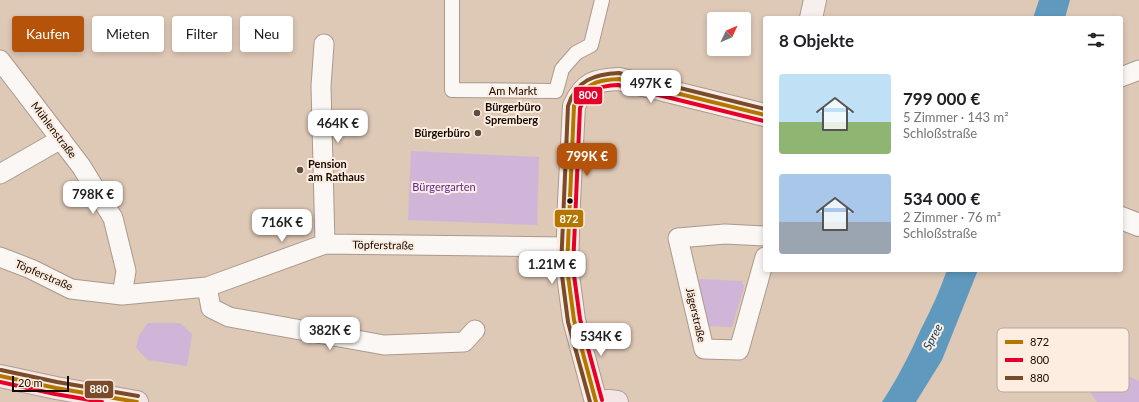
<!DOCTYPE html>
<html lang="de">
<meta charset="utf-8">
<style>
:root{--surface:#fff;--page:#f6f6f6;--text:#202124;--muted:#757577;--accent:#b45309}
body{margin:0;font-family:Lato,sans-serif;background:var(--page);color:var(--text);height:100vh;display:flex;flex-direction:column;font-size:15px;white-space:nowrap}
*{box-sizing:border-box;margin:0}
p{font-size:13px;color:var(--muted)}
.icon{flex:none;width:22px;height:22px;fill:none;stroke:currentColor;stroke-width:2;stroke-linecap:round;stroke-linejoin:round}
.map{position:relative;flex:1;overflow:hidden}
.panel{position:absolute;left:763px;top:16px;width:360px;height:256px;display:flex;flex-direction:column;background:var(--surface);border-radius:4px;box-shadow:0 2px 6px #0003}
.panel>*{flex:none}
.top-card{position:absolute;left:12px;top:16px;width:380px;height:36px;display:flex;gap:8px}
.needle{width:26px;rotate:46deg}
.fabs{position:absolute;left:707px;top:12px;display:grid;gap:8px}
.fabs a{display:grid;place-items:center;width:44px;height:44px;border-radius:4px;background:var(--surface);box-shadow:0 2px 6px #0003;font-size:20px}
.scale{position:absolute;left:12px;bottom:10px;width:57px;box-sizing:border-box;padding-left:4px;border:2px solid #150801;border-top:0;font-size:11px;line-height:14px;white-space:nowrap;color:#150801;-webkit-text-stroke:3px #fdede0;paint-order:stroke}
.price{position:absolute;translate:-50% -34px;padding:0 9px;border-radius:8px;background:#fff;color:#222;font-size:13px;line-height:26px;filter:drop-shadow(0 1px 2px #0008)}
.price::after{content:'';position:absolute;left:50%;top:24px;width:12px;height:9px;margin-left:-6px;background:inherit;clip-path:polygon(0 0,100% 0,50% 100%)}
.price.active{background:var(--accent);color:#fff}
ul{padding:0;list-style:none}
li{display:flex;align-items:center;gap:12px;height:100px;padding:0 16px}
li span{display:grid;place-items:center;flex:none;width:112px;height:80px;border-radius:4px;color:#555}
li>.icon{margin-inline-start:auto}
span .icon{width:48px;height:48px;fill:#fffc;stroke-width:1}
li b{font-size:17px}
h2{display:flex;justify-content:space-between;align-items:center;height:48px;padding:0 16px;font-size:17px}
.chip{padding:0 14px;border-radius:4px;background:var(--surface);box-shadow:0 2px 6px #0003;font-size:14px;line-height:36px}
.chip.active{background:var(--accent);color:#fff}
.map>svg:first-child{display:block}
.green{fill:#d0b5d9}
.water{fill:#5f9abe}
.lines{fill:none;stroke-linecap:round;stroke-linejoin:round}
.pedestrian-casing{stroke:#ab9a8c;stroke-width:16}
.minor-casing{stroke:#ab9a8c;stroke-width:21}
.tertiary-casing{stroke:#ab9a8c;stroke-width:24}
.secondary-casing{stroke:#ab9a8c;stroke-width:24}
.primary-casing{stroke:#b39d97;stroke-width:24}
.pedestrian{stroke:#faf7f4;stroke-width:14}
.minor{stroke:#faf7f4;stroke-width:19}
.tertiary{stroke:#faf7f4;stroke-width:22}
.secondary{stroke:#f6efed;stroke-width:22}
.primary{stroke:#f2e7e6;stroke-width:22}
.bus-1-casing{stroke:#fdede0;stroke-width:7}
.bus-2-casing{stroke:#fdede0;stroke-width:7}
.bus-3-casing{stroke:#fdede0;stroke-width:7}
.bus-1{stroke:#b37700;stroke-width:4}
.bus-2{stroke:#e4002b;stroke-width:4}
.bus-3{stroke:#7a4b2a;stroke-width:4}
.poi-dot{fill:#5b4b40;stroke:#fdede0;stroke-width:1.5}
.bus-dot{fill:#150801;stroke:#fdede0;stroke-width:1.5}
.labels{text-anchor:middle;stroke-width:4;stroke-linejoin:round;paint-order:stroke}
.street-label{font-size:11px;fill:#150801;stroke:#fdede0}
.poi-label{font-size:11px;font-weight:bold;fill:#150801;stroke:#fdede0;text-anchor:start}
.park-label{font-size:11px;fill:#61249f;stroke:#fdede0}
.water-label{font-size:12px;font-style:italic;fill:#0b3e5d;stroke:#fdede0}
.key{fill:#fdede0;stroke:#b7a89d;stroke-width:1}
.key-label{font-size:11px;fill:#150801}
.line-badge{stroke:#fdede0;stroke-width:1.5}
.badge-label{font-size:11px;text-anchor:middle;font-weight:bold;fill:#fff}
</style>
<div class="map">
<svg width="1139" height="402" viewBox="0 0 1139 402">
<rect width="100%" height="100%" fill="#dec8b6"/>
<path class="green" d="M411,151L539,157L537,225L408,220Z
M700,279L742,281L744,287L732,327L706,326L697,286Z
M148,323H180L192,334L187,366L148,360L136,348L139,335Z
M1054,340L1139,381V402H1097Z"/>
<path class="water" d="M1039,0H1070L1065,18H1033Z
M947,270H978L942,360L916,402H882C897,379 910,354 921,329C931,310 940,290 947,270Z"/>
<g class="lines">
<defs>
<path id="pedestrian" d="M452,0V90L556,91L562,69L576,53L591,45L602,0"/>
<path id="minor" d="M324,44L321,86L325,244
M0,60L81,166L113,218L126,271L122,295
M1121,77L1139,70
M0,174L61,139
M765,236L725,234L678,238L704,349L739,350L765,257
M0,257L31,269L71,289L122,295L207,287L325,244L567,247
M207,287L211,308L229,317L384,345L464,342L475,330"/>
<path id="tertiary" d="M1121,218L1139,225"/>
<path id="secondary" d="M811,18L815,0
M596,402L574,320L567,268L569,201L574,106C584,83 595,80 619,79L765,115"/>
<path id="primary" d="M0,376L56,388L137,402
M599,402L609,401L617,402"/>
</defs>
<use href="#pedestrian" class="pedestrian-casing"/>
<use href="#minor" class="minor-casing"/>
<use href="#tertiary" class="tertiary-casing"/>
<use href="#secondary" class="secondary-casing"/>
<use href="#primary" class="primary-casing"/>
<use href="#pedestrian" class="pedestrian"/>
<use href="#minor" class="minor"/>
<use href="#tertiary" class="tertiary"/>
<use href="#secondary" class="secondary"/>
<use href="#primary" class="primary"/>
<defs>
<path id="bus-1" d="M0,376L56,388L137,402
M596,402L574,320L567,268L574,106C585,84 595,80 619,79L765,115"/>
<path id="bus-2" d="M0,382L55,394L102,402
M602,400L580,319L573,268L580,108C589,89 598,86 618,85L764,121"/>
<path id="bus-3" d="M1,370L57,382L138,396
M590,402L568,322L561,268L568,106C576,80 595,74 619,73L765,109"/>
</defs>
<use href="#bus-1" class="bus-1-casing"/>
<use href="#bus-2" class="bus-2-casing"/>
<use href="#bus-3" class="bus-3-casing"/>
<use href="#bus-1" class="bus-1"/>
<use href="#bus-2" class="bus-2"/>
<use href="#bus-3" class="bus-3"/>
</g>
<g class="poi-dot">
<circle cx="477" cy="113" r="4"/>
<circle cx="478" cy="133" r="4"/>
<circle cx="300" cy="170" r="4"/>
</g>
<circle class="bus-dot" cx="570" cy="201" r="3.5"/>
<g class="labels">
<g class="street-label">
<text x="513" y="95">Am Markt</text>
<text transform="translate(54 130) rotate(53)" y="4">Mühlenstraße</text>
<text transform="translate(383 245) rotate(1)" y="4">Töpferstraße</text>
<text transform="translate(44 275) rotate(23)" y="4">Töpferstraße</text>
<text transform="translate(696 315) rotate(77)" y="4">Jägerstraße</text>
</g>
<g class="poi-label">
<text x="485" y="111">Bürgerbüro<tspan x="485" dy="13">Spremberg</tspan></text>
<text x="470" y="137" text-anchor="end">Bürgerbüro</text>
<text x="308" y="168">Pension<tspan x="308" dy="13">am Rathaus</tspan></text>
</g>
<g class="park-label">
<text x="444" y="191">Bürgergarten</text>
</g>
<g class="water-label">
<text transform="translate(933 337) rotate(-62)" y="4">Spree</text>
</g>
</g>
<rect x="997" y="328" width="132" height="64" rx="6" class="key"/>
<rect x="1005" y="340" width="18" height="4" fill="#b37700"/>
<rect x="1005" y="358" width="18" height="4" fill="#e4002b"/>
<rect x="1005" y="376" width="18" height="4" fill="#7a4b2a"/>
<g class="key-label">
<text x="1030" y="346">872</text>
<text x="1030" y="364">800</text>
<text x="1030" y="382">880</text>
</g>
<g class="line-badge">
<rect x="573" y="86" width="30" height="19" rx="4" fill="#e4002b"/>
<rect x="554" y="209" width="30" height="19" rx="4" fill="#b37700"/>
<rect x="84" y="380" width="30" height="19" rx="4" fill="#7a4b2a"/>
</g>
<g class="badge-label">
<text x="588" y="99">800</text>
<text x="569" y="223">872</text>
<text x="99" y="393">880</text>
</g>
</svg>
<div class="fabs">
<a><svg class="needle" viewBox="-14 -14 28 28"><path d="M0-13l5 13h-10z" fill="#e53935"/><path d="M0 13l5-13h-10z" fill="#757577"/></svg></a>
</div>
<div class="scale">20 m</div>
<b class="price" style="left:651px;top:104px">497K €</b>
<b class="price" style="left:338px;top:144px">464K €</b>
<b class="price active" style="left:587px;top:177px">799K €</b>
<b class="price" style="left:93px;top:215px">798K €</b>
<b class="price" style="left:282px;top:243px">716K €</b>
<b class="price" style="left:552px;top:285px">1.21M €</b>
<b class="price" style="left:330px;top:351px">382K €</b>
<b class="price" style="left:601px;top:357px">534K €</b>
<div class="top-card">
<a class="chip active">Kaufen</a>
<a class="chip">Mieten</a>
<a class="chip">Filter</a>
<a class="chip">Neu</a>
</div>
<section class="panel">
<h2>8 Objekte<svg class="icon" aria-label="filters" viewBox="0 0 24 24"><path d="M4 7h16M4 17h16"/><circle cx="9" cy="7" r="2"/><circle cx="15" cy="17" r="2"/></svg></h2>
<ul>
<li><span style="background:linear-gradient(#bfe0f5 60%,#8fb573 0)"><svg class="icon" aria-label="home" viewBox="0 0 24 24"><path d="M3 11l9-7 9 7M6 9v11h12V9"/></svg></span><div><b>799 000 €</b><p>5 Zimmer · 143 m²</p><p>Schloßstraße</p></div></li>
<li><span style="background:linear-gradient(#a9c7e8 60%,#9aa5b1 0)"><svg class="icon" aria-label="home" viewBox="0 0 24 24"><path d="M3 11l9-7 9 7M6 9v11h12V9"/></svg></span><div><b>534 000 €</b><p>2 Zimmer · 76 m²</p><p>Schloßstraße</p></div></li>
</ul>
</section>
</div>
